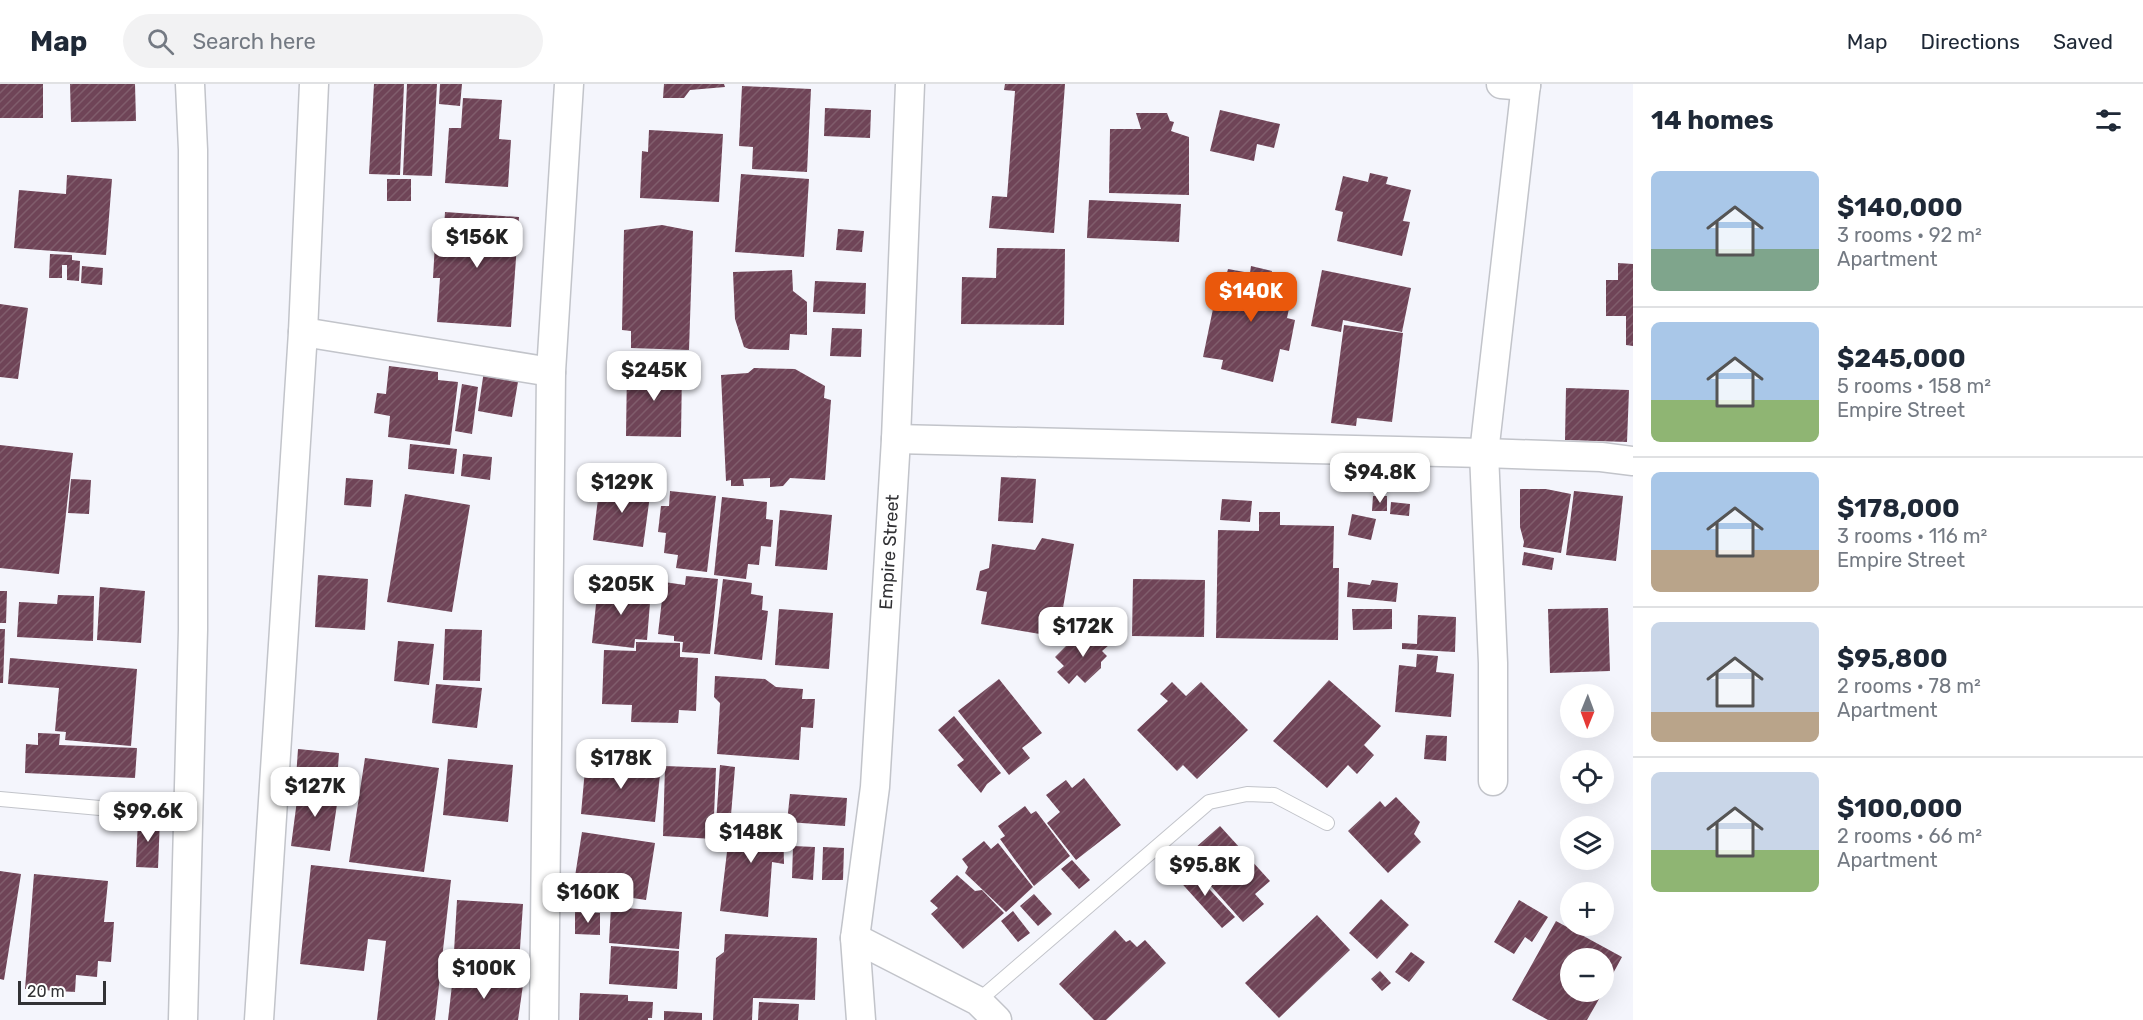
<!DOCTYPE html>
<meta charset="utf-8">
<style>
:root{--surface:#fff;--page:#f2f2f3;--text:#1f2937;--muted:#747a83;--line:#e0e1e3;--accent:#ea580c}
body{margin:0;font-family:Rubik,sans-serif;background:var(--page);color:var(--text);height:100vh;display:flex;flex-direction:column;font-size:22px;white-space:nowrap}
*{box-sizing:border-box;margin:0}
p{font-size:20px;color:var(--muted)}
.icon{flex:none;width:33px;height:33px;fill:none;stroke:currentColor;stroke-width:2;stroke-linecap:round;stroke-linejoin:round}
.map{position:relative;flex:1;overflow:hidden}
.panel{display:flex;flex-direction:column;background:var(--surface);width:510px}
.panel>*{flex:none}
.needle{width:39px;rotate:181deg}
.controls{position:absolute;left:1560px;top:600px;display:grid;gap:12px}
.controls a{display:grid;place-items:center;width:54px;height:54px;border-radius:50%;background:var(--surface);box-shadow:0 6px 24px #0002;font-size:30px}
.scale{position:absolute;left:18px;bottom:15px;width:88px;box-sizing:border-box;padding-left:6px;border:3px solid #323235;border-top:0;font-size:16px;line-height:21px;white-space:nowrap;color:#323235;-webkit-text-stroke:4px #fff;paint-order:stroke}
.price{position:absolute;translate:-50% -51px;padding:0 14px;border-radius:12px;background:#fff;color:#222;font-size:20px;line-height:39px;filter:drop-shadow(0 2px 3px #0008)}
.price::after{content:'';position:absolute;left:50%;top:36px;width:18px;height:14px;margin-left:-9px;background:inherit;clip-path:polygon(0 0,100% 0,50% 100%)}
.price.selected{background:var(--accent);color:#fff}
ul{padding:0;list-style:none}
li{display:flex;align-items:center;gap:18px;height:150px;padding:0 18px}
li+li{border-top:2px solid var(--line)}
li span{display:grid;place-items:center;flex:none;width:168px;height:120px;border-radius:9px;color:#555}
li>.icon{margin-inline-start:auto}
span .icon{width:72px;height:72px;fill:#fffc;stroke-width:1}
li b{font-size:26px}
h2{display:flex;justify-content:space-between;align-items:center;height:72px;padding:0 18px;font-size:26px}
header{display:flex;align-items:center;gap:36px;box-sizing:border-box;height:84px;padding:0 30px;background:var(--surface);border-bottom:2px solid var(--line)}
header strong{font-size:28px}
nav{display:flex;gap:33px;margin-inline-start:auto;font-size:21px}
.search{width:420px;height:54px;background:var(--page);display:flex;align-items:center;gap:15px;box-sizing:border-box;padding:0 21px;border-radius:33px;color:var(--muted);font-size:22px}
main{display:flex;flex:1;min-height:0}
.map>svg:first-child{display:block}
.building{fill:url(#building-hatch)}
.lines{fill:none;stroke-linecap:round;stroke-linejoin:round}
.service-casing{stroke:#c2c4ca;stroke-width:16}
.minor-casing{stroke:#c2c4ca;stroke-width:31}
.service{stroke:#fff;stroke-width:14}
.minor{stroke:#fff;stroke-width:28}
.labels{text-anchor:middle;stroke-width:6;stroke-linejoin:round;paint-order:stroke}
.street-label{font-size:18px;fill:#323235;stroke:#fff}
</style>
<header>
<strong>Map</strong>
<div class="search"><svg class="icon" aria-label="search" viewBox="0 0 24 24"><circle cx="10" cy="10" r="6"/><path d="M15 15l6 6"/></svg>Search here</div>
<nav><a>Map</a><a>Directions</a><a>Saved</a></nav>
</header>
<main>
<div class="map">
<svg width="1633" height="936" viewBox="0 0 1633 936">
<defs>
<pattern id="building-hatch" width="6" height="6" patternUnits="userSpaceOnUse" patternTransform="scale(1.5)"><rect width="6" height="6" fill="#6f4457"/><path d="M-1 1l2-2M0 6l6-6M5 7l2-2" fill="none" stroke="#805d6c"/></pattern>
</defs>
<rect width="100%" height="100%" fill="#f4f5fc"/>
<path class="building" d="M0,0H43V34H0Z
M70,0H135L136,37L71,38Z
M374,0H404L400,91L369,90Z
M407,0H437L432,92L403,91Z
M440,0H462L460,22L439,20Z
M664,0H724L725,3L690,6L684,14H663Z
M1005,0H1065L1054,149L989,144L992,112L1007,113L1015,7L1004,6Z
M742,2L811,5L807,88L752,85L753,63L739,62Z
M463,14L502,16L499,55L511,56L508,103L445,99L449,44H461Z
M825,24L871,26L870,54L824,52Z
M1220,26L1280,40L1274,64L1257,60L1254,77L1210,67Z
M1136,29H1167L1170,37L1174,38L1171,47L1189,53V111L1109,109L1110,45H1141Z
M649,46L723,50L719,118L640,114L642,67L648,68Z
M1370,89L1388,93L1386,100L1411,106L1403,137L1410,138L1402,172L1337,157L1343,128L1335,126L1343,92L1368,98Z
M741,90L809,95L804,173L735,168Z
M67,91L112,95L106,171L14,164L19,106L66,110Z
M387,95H411V117H387Z
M1089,116L1181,120L1179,158L1087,154Z
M445,128L519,133L511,243L437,238L440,194H433L435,159H443Z
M662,141L693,147L689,266L631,264V247L622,246L624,146Z
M838,145L864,147L862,168L836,166Z
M997,164L1065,165L1064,241L961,240L962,193L996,194Z
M50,170L72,171V176L80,177L79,197L67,196V181H62V194H49Z
M1618,179L1633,180V262L1626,261V232H1606V196H1618Z
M82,182L103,184L102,201L81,199Z
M1251,182L1272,187L1271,191L1295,196L1287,234L1295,236L1289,267L1280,265L1273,298L1221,285L1223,276L1203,273L1214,220H1212L1217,198L1224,199L1228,185L1250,189Z
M792,186L793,207L807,218V251L790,250L789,266L749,265L744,263L735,235L733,188Z
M1322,186L1411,204L1402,248L1343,236L1341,248L1311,242Z
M815,197L866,199L865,230L813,228Z
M0,220L28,224L18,295L0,293Z
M1344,241L1403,249L1392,338L1357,334L1356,342L1331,339Z
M832,244L862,245L861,273L830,272Z
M485,280L520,286L512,333L478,327Z
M389,282L438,288V296L458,298L450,361L388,353L390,332L374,329L377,309L386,310Z
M627,284L682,285L681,353L626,352Z
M754,284L795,285L825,302L824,314L831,316L825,396L790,394L783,402L770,403V394L743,395L744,402H731V396L726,397L721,291L748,289Z
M462,300L478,303L472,350L455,347Z
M1566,304L1629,306L1627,358L1565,356Z
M410,360L457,365L454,390L408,385Z
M0,361L73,369L59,490L0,484Z
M463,370L492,373L490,396L461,392Z
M1001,393L1036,395L1033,439L998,437Z
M346,394L373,396L371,423L344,421Z
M71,395L91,396L89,430L68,429Z
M600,398L651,404L643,463L593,456Z
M1520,405H1546L1571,410L1561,469L1523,463L1524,458L1520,443Z
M670,407L716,412L707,488L676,484L678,471L664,469L666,449L658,448L661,422H669Z
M1574,407L1623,412L1616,477L1566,471Z
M405,410L470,421L452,528L387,518Z
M1373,412H1387V427H1372Z
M722,413L767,418L766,435L773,436L771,463L761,462L759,481L748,480L746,495L714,491Z
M1222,415L1252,417L1250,438L1220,436Z
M1391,418L1410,420L1409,432L1390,430Z
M780,426L832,431L827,486L775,482Z
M1259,428H1280V441L1334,442L1333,484H1339L1338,556L1216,554L1218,446L1259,447Z
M1352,430L1376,435L1371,456L1348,451Z
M1042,454L1074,460L1058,553L981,540L987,508L976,506L980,487L989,484L992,460L1035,466Z
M1524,468L1554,474L1552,486L1522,481Z
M318,491L368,495L365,546L315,543Z
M686,492L718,495L710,570L682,568L683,558L674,557V552L658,550L664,498L685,501Z
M723,495L752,499L751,510L763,512L762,526L768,527L762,576L714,570Z
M1133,495L1205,496L1204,553L1132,552Z
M1372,496L1398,499L1396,518L1347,513L1348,498L1370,501Z
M598,501L651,506L647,556L635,555L634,564L592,559Z
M100,503L145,507L141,559L97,556Z
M0,507H7L6,539H0Z
M58,511L94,512L93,557L17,553L19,518L57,520Z
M1608,524L1610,587L1550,589L1548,525Z
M779,525L833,529L829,585L775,581Z
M1352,525H1392V545L1353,546Z
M1418,531L1456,533L1455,568L1402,565V559L1417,560Z
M0,545H5L3,599H0Z
M445,545L482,546L480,597L443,596Z
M1097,546L1109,561L1102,567L1107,572L1101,578V584L1085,599L1077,591L1069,600L1057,588L1064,582L1055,573L1069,559L1076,562Z
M398,557L434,560L429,601L394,597Z
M636,558L680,559V573L698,574L696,627L679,626L678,639L631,638L632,621L602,620L604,566L636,567Z
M1417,570L1438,572L1436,588L1454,590L1451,633L1395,628L1399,581L1416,583Z
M10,574L137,585L131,662L65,656L66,648L55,647L59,604L8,600Z
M715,592L765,595L776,603L803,605L802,615H815L813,644L801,643L799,676L717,670L720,619L714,613Z
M999,595L1042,649L1022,664L1030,674L1009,691L958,627Z
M1329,596L1381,642L1364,661L1374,671L1357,690L1348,681L1327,704L1273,657Z
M1172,598L1186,612L1201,598L1248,646L1197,695L1183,681L1177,687L1137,646L1168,617L1160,610Z
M436,600L482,604L477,644L432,639Z
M954,632L1001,689L987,700L981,709L957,681L964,676L938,646Z
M38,649L60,650L59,661L137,664L135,694L25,689L26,660L38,661Z
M1426,651L1447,652L1446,677L1424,675Z
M298,665L339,669L337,697L296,694Z
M365,674L439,684L424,788L349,778Z
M586,674L661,681L655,738L581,730Z
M448,675L513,681L508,738L443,731Z
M720,681L735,683L731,731L727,730L726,739H716Z
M665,682L716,684L713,755L663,752Z
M1084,694L1121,741L1076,776L1047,739L1060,728L1046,711L1066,696L1072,704Z
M299,701L339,707L330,767L291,762Z
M790,710L847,714L845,742L787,738Z
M1396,713L1420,738L1414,750L1421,758L1388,789L1348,747L1380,717L1385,723Z
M1025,722L1031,730L1036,727L1070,772L1034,802L1000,755L1005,752L998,742Z
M748,730L783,738L784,780L772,778L768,833L720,827L731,734Z
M138,734L160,735L158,784L136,783Z
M1220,742L1270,797L1255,810L1264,820L1243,838L1185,773Z
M582,748L655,759L646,816L573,805Z
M984,757L991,765L998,759L1033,803L1006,828L965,789L968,783L962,775Z
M793,762L815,763L813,796L792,794Z
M823,763L844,764L843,796H822Z
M1072,776L1090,796L1079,805L1061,785Z
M311,781L451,796L435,936H377L386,857L368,855L364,887L300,880Z
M1188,782L1235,833L1222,844L1176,793Z
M0,787L21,790L4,896L0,895Z
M34,790L108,797L104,838H114L111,878L98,877L97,893L76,891L75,908L25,905Z
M957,791L975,807L982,806L1004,829L963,865L931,830L938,824L930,817Z
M1034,810L1052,830L1038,842L1020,822Z
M1381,815L1409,841L1377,875L1349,849Z
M457,816L523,820L519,879L498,878L499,871L470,869L469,886L453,885Z
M1519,816L1548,833L1532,858L1525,853L1514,870L1494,858Z
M611,823L682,828L679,865L609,859Z
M1013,827L1030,849L1018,858L1001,837Z
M575,828L600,829V851L575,850Z
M1317,831L1350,866L1279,934L1245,899Z
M1556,837L1622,873L1604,906V874H1570V908H1603L1587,936H1548L1512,916Z
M1115,846L1126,858L1130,856L1137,863L1145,856L1166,879L1106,936H1094L1059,900Z
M725,850L817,854L815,916L753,914L752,936H713L716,874L724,868Z
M611,862L679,867L677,905L609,900Z
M1411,868L1425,878L1409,898L1395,888Z
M475,875L495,877L494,880L501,881L500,894L474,891Z
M1380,887L1391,899L1382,907L1371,895Z
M453,892L523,901L518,936H448Z
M580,909L628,911V917L653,918L652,934H648V936H579Z
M759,918L799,920L798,936H758Z
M664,927L702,929V936H664Z"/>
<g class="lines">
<defs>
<path id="service" d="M0,715L188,732
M978,917L1209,718L1247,710L1274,711L1327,739"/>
<g id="minor">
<path d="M1501,0L1526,2"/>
<path d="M303,248L551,288"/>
<path d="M896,355L1484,369L1601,373L1633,377"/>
<path d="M1493,697V579L1484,369L1526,0"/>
<path d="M855,854L978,917L997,936"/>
<path d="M183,936L193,546V66L190,0"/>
<path d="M259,936L303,248L314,0"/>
<path d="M544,936L551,288L569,0"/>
<path id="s1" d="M861,936L855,854L875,703L896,355L910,0"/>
</g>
</defs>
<use href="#service" class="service-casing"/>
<use href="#minor" class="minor-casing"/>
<use href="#service" class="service"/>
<use href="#minor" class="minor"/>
</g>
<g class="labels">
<g class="street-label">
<text dy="6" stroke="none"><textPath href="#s1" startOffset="470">Empire Street</textPath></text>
</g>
</g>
</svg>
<div class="controls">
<a><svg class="needle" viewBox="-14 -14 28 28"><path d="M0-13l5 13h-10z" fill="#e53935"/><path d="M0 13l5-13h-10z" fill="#747a83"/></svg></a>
<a><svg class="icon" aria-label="locate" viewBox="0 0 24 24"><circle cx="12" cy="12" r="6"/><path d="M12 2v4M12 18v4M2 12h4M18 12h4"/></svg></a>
<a><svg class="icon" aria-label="layers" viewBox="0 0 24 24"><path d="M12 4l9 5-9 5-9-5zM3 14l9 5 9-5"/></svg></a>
<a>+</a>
<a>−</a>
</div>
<div class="scale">20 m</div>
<b class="price" style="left:477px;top:185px">$156K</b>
<b class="price selected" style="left:1251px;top:239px">$140K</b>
<b class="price" style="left:654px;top:318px">$245K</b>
<b class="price" style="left:1380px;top:420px">$94.8K</b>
<b class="price" style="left:622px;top:430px">$129K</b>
<b class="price" style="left:621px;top:532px">$205K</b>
<b class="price" style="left:1083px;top:574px">$172K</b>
<b class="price" style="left:621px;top:706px">$178K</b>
<b class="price" style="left:315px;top:734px">$127K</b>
<b class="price" style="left:148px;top:759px">$99.6K</b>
<b class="price" style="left:751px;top:780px">$148K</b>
<b class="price" style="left:1205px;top:813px">$95.8K</b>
<b class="price" style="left:588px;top:840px">$160K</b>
<b class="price" style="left:484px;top:916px">$100K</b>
</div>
<section class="panel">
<h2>14 homes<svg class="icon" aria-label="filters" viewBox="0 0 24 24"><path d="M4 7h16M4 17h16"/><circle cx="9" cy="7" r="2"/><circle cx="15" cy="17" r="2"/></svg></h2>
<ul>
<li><span style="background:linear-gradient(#a9c7e8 65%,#7fa58c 0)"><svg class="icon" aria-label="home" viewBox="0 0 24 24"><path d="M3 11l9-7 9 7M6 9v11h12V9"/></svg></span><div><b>$140,000</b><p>3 rooms · 92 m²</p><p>Apartment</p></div></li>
<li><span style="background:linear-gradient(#a9c7e8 65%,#8fb573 0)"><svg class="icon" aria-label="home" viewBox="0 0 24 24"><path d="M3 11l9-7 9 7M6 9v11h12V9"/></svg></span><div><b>$245,000</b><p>5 rooms · 158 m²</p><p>Empire Street</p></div></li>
<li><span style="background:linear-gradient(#a9c7e8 65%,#b9a48a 0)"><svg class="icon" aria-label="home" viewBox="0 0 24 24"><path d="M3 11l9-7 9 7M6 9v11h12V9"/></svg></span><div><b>$178,000</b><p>3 rooms · 116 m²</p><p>Empire Street</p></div></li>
<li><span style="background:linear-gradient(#c9d6e8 75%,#b9a48a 0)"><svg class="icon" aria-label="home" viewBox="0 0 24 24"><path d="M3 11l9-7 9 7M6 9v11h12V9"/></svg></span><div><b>$95,800</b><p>2 rooms · 78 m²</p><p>Apartment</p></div></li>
<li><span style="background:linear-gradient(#c9d6e8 65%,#8fb573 0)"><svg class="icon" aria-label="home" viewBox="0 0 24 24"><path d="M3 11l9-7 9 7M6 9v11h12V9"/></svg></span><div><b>$100,000</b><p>2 rooms · 66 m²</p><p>Apartment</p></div></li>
</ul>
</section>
</main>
